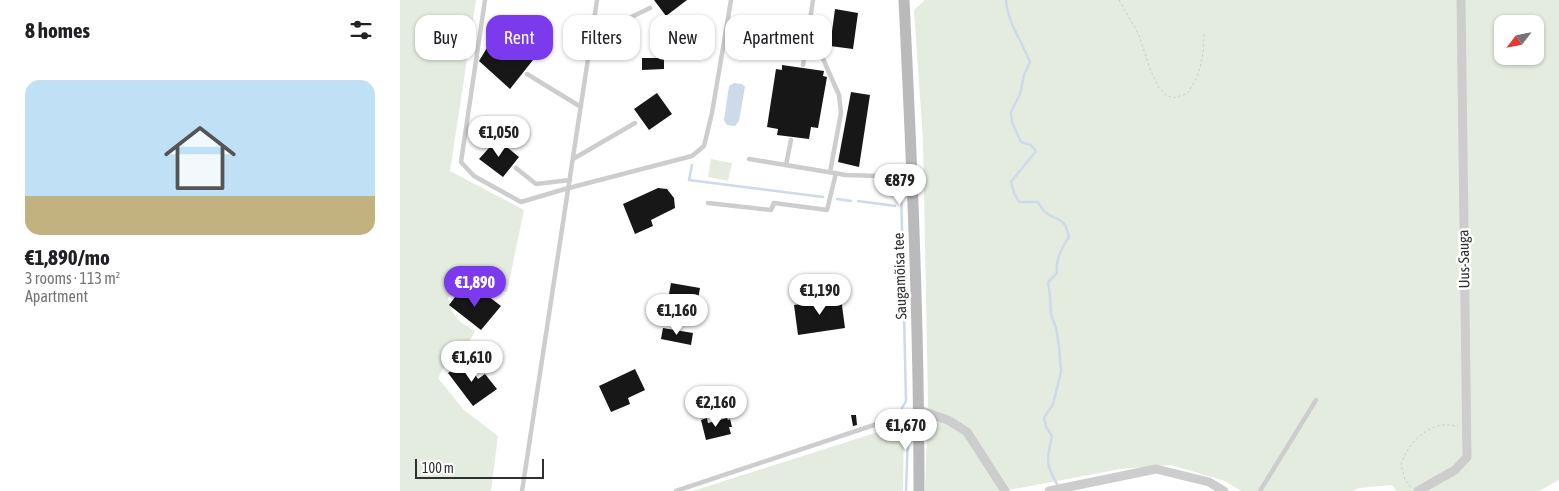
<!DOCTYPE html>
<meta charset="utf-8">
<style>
:root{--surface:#fff;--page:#f6f6f6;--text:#202124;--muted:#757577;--accent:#7c3aed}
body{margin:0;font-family:"Asap Condensed",sans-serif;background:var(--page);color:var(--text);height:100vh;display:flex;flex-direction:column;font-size:19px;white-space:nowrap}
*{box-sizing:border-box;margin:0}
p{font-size:16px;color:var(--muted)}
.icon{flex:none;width:28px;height:28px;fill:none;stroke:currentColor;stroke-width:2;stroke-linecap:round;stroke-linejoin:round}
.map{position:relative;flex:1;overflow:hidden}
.details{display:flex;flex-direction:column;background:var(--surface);width:400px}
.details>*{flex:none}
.banner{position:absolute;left:15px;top:15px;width:475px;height:45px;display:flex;gap:10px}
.needle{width:32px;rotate:238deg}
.buttons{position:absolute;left:1094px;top:15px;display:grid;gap:10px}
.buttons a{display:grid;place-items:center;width:50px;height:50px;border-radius:10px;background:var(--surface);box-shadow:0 1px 4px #0004;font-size:25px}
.scale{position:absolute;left:15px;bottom:12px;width:129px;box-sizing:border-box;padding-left:5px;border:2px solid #303030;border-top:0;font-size:14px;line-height:18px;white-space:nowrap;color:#303030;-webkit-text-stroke:4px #fff;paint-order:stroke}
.price{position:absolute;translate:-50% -42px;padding:0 11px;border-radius:18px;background:#fff;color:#222;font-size:16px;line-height:32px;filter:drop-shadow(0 1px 2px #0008)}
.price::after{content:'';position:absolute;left:50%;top:30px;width:15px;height:11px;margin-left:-8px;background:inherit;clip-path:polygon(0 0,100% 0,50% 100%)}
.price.on{background:var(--accent);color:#fff}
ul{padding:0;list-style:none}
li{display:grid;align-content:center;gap:10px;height:265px;padding:0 25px}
li span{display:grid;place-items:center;height:155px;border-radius:15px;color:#555}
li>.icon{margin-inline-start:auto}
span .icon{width:90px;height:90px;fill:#fffc;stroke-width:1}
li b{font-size:21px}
h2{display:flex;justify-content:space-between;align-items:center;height:60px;padding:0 25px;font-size:21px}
.pill{padding:0 18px;border-radius:15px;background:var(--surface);box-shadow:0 1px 4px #0004;font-size:18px;line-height:45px}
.pill.on{background:var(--accent);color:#fff}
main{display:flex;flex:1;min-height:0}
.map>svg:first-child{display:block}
.green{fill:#e4ecdf;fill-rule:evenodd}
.water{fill:#ccdaea}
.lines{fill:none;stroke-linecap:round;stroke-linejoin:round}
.stream{stroke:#ccdaea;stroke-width:2.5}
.building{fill:#171717}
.path{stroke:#cdcdcd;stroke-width:1;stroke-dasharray:2.5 2.5;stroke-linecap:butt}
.lane{stroke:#cdcdcd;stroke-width:4.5}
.street{stroke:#cdcdcd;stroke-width:9}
.secondary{stroke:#bababa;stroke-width:11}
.labels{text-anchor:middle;stroke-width:5;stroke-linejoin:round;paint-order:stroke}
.street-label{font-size:15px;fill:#303030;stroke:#fff}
</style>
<main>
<section class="details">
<h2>8 homes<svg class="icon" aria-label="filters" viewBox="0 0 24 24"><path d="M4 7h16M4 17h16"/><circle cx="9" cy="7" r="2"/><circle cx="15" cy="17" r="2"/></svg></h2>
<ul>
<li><span style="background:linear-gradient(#bfe0f5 75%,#c2b280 0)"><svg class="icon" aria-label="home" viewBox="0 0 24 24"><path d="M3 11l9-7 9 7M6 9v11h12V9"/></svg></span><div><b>€1,890/mo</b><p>3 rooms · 113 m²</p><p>Apartment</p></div></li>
</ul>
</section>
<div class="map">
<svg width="1159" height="491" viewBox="0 0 1159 491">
<rect width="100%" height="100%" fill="#fff"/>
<path class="green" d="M0,0H76L50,171L124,210L107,292L68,284L54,291L48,298C53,318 58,321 75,331L60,359L45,365L38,378L64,410L98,436L91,491H0Z
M525,0H1159V480L1139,491H996L992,485L959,488L953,491H841L825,481L771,465L720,469L604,491H525L528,401L523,140L514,10ZM1102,24H1135V56H1102Z
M311,159L332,163L328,181L308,177Z
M500,425L504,428L503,491H293Z"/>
<path class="water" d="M334,83L342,84L345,87L339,121L335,126L327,125L324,120L329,86Z"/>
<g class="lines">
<path class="stream" d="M606,0C607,21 622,42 630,62L624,75L620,94L611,112L612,122L621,142L631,145L636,151L611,182L614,193L619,202H638C640,205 643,210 645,212C659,223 664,215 669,237C662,247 655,261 657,273L648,282L650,296L651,314L656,328L659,346L661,372L653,404L644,418L646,427L652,436C647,459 645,464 657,484
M292,165L289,180L423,197
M501,186L506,401L502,408
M437,199L451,201
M458,201L495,206
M506,491L508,435"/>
</g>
<path class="building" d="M254,0H287L266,16Z
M435,9L458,13L453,49L430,46Z
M99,28L133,60L110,89L79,61Z
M242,58H264V69L242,70Z
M382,65L424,71L423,76L427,77L418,128L411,127L409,139L377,135L378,129L367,127L376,69L382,70Z
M451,92L470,95L459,167L438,162Z
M257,93L272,114L249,130L234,109Z
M97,139L119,157L103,177L79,159Z
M258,188L267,189L274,198L275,208L251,220L253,226L235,234L223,204Z
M271,283L300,288L298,299L269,294Z
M62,288L78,300L84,293L101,306L81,330L49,305Z
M441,298L445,328L398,335L394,305Z
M263,328L293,333L291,345L261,339Z
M65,360L78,379L85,374L97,389L73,406L48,373Z
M235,369L245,390L228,398L230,404L211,412L199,386Z
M451,415H456L457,425L453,426Z
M307,418L308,423L327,418L328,420L330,419L332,427H329L331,434L306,440L301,420Z"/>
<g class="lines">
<path class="path" d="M719,0L739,35L750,69L759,88L766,95L772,98L787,94C801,74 804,56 804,32
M1011,487L1005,480L1001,465C1006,447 1023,428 1042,425C1047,424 1053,426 1058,426"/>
<path class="lane" d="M85,0L61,162L74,176L121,202L165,189L292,156L304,146L312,113L331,0
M409,27L439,95L441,113L430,172
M192,36L250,8
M403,65L413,0
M127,74L181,107
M173,159L235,123
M349,159L446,175L511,177
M386,165L391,140
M116,168L136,184L170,180
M308,203L371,210L374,203L427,210L436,173
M122,491L197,0
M276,491L516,411
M860,491L916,400"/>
<path class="street" d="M519,410L548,420L567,432L605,491
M649,491L756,469L809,482L824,491
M1018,491L1055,470L1067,457L1061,0"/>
<path class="secondary" d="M504,0C512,164 519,327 519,491"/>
</g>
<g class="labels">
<g class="street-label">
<text transform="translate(1064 259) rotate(-91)" y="5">Uus-Sauga</text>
<text transform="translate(500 276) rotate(-92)" y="5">Saugamõisa tee</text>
</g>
</g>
</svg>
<div class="buttons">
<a><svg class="needle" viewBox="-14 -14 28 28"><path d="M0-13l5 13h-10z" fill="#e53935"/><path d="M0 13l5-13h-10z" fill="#757577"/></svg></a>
</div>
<div class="scale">100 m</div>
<b class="price" style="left:99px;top:158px">€1,050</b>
<b class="price" style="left:500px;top:206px">€879</b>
<b class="price on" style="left:75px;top:308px">€1,890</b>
<b class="price" style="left:420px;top:316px">€1,190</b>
<b class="price" style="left:277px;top:336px">€1,160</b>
<b class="price" style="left:72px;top:383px">€1,610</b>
<b class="price" style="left:316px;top:428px">€2,160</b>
<b class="price" style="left:506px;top:451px">€1,670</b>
<div class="banner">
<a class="pill">Buy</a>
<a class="pill on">Rent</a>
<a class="pill">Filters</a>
<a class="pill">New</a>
<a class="pill">Apartment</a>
</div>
</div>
</main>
